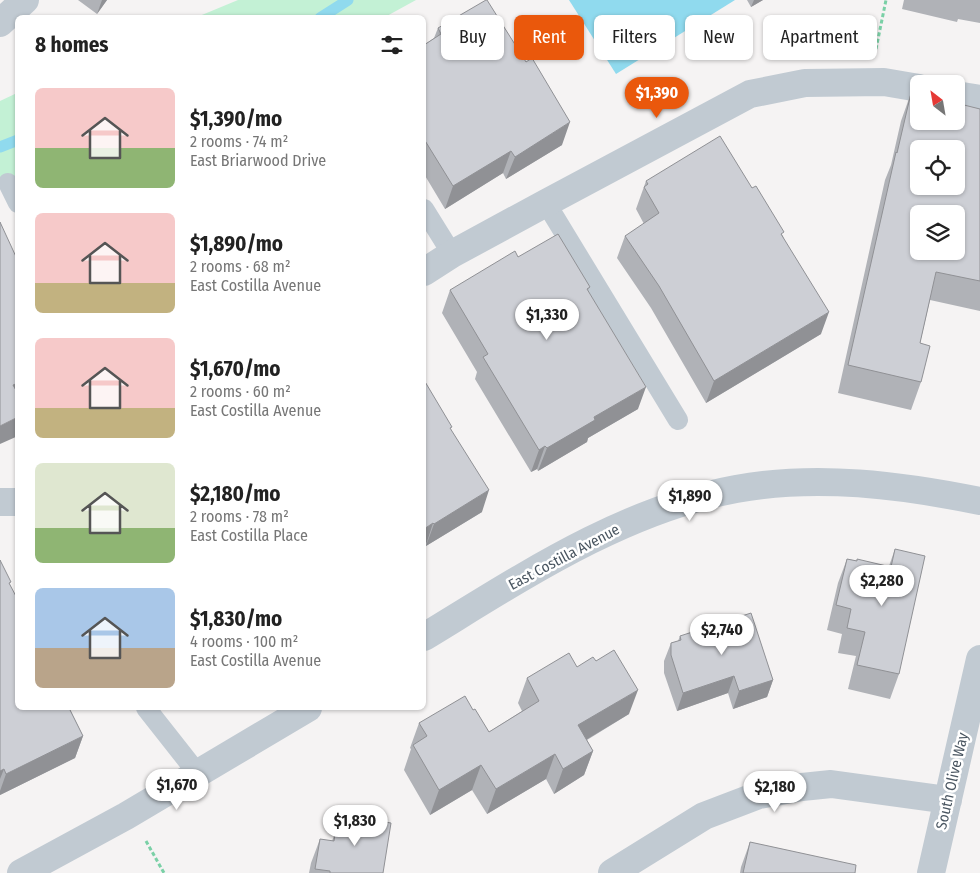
<!DOCTYPE html>
<meta charset="utf-8">
<style>
:root{--surface:#fff;--page:#f6f6f6;--text:#222;--muted:#767676;--accent:#ea580c}
body{margin:0;font-family:"Fira Sans Condensed",sans-serif;background:var(--page);color:var(--text);height:100vh;display:flex;flex-direction:column;font-size:19px;white-space:nowrap}
*{box-sizing:border-box;margin:0}
p{font-size:16px;color:var(--muted)}
.icon{flex:none;width:28px;height:28px;fill:none;stroke:currentColor;stroke-width:2;stroke-linecap:round;stroke-linejoin:round}
.map{position:relative;flex:1;overflow:hidden}
.drawer{position:absolute;left:15px;top:15px;width:411px;height:695px;display:flex;flex-direction:column;background:var(--surface);border-radius:8px;box-shadow:0 1px 4px #0004}
.drawer>*{flex:none}
.hud{position:absolute;left:441px;top:15px;width:464px;height:45px;display:flex;gap:10px}
.needle{width:32px;rotate:329deg}
.controls{position:absolute;left:910px;top:75px;display:grid;gap:10px}
.controls a{display:grid;place-items:center;width:55px;height:55px;border-radius:8px;background:var(--surface);box-shadow:0 1px 4px #0004;font-size:25px}
.price{position:absolute;translate:-50% -42px;padding:0 11px;border-radius:18px;background:#fff;color:#222;font-size:16px;line-height:32px;filter:drop-shadow(0 1px 2px #0008)}
.price::after{content:'';position:absolute;left:50%;top:30px;width:15px;height:11px;margin-left:-8px;background:inherit;clip-path:polygon(0 0,100% 0,50% 100%)}
.price.active{background:var(--accent);color:#fff}
ul{padding:0;list-style:none}
li{display:flex;align-items:center;gap:15px;height:125px;padding:0 20px}
li span{display:grid;place-items:center;flex:none;width:140px;height:100px;border-radius:8px;color:#555}
li>.icon{margin-inline-start:auto}
span .icon{width:60px;height:60px;fill:#fffc;stroke-width:1}
li b{font-size:21px}
h2{display:flex;justify-content:space-between;align-items:center;height:60px;padding:0 20px;font-size:21px}
.chip{padding:0 18px;border-radius:8px;background:var(--surface);box-shadow:0 1px 4px #0004;font-size:18px;line-height:45px}
.chip.active{background:var(--accent);color:#fff}
.map>svg:first-child{display:block}
.green{fill:#c3f1d5}
.water{fill:#90daee}
.lines{fill:none;stroke-linecap:round;stroke-linejoin:round}
.stream{stroke:#90daee;stroke-width:11}
.path{stroke:#7ad0a6;stroke-width:3;stroke-dasharray:4 2.5;stroke-linecap:butt}
.service{stroke:#c1cad2;stroke-width:20}
.minor{stroke:#c1cad2;stroke-width:28}
.wall{fill:#b0b2b7}
.shaded-wall{fill:#909195}
.building{fill:#cdcfd5;stroke:#909195;fill-rule:evenodd}
.labels{text-anchor:middle;stroke-width:5;stroke-linejoin:round;paint-order:stroke}
.street-label{font-size:15px;fill:#4a5661;stroke:#fff}
</style>
<div class="map">
<svg width="980" height="873" viewBox="0 0 980 873">
<rect width="100%" height="100%" fill="#f5f3f3"/>
<path class="green" d="M238,0H416L385,17H197Z
M17,93V179L0,184V101Z"/>
<path class="water" d="M569,0H735L616,74Z"/>
<g class="lines">
<path class="stream" d="M320,18L348,0
M0,147L18,140"/>
<path class="path" d="M876,49L886,0
M146,841L164,873"/>
<path class="service" d="M8,183L18,203
M546,203L678,420
M424,209L452,254
M146,708L198,774"/>
<path class="minor" d="M0,23L25,0
M956,95L980,99
M424,272L452,254L546,203L750,94L805,83L884,82L919,88
M0,502H18
M424,637C521,578 622,510 736,489C817,474 901,485 980,501
M21,873L126,816L308,708
M612,873L704,816L759,795L802,787L831,784L948,800
M931,873L980,659"/>
</g>
<path class="wall" d="M78,0H107L97,14Z
M747,0H763L751,7Z
M904,0H980V23L958,19L957,22L902,9Z
M438,28L562,145L506,179L503,173L445,209L424,174V45L434,38Z
M911,93L980,109V311L930,300L920,343L921,382L911,410L838,393L885,180L891,165L901,121Z
M646,181L752,188L783,236L821,334L706,403L651,308L617,258L625,236L644,224L636,209Z
M518,257L590,287L588,290L638,409L588,438L587,442L538,471L537,469L531,472L475,379L477,372L442,313L450,290Z
M451,429L482,512L426,546V545Z
M895,549L899,674L890,699L848,689L856,656L838,653L842,634L827,630L838,583L847,559L889,566Z
M0,560L10,585L83,736L75,758L0,795Z
M680,636L773,680L767,697L733,709L728,693L677,711L664,673V661L671,643L678,641Z
M577,667L629,714L587,740L593,751L584,775L554,794L546,779L487,814L472,790L430,815L404,770L411,749L410,748L419,723L473,710L489,732L522,711L518,703L527,678Z
M342,815L383,873H309L311,863L320,839L332,841Z
M750,842L855,873H740L741,867Z"/>
<path class="shaded-wall" d="M102,0H107L97,14Z
M754,0H763L751,7Z
M570,122L562,145L506,179L515,157Z
M511,151L503,173L445,209L453,186Z
M829,312L821,334L706,403L714,381Z
M18,383V401L13,385Z
M646,387L638,409L588,438L587,442L538,471L547,448L594,417Z
M18,417V436L0,444V426Z
M545,446L537,469L531,472L539,450Z
M489,490L482,512L426,546L434,524Z
M433,523L426,545L424,546V529Z
M734,676L728,693L677,711L683,693Z
M773,680L767,697L733,709L739,691Z
M638,690L629,714L569,750L578,725Z
M83,736L75,758L0,795V791L6,774Z
M593,751L584,775L554,794L563,769Z
M555,754L546,779L487,814L496,789Z
M481,765L472,790L430,815L439,790Z
M4,769L0,779V771Z"/>
<path class="building" d="M486,0H487L526,62L532,58L570,122L515,157L511,151L453,186L424,139V45L441,34L438,28Z
M911,93L919,95V121H956V103L980,109V281L936,272L920,343L930,346L921,382L848,365L896,152L897,153ZM919,149H956V186H919ZM919,214H956V251H919Z
M720,136L752,188L756,186L784,232L781,234L829,312L714,381L659,286L625,236L659,213L644,187L648,184L646,181Z
M0,222L18,261V383L13,385L18,394V417L0,426Z
M558,234L590,287L587,289L646,387L594,417L595,420L547,448L545,446L539,450L483,357L488,354L450,290L515,251L518,257Z
M424,380L452,427L450,428L489,490L434,524L433,523L424,529Z
M895,549L925,556L899,674L857,665L865,632L847,628L851,609L836,605L847,559L857,561V559L891,567Z
M0,560L11,582L9,583L18,600V708H69L83,736L6,774L4,769L0,771Z
M751,613L773,680L739,691L734,676L683,693L671,655V643L681,640L680,636Z
M614,650L638,690L578,725L593,751L563,769L555,754L496,789L481,765L439,790L413,745L427,736L419,723L465,696L473,710L475,709L489,732L539,701L527,678L569,653L577,667L593,657L596,661Z
M342,815L391,823L383,873H330V871L315,869L320,839L334,841L336,828H340Z
M750,842L856,865L855,873H743Z"/>
<g class="labels">
<g class="street-label">
<text transform="translate(564 557) rotate(-28)" y="5">East Costilla Avenue</text>
<text transform="translate(952 781) rotate(-77)" y="5">South Olive Way</text>
</g>
</g>
</svg>
<div class="controls">
<a><svg class="needle" viewBox="-14 -14 28 28"><path d="M0-13l5 13h-10z" fill="#e53935"/><path d="M0 13l5-13h-10z" fill="#767676"/></svg></a>
<a><svg class="icon" aria-label="locate" viewBox="0 0 24 24"><circle cx="12" cy="12" r="6"/><path d="M12 2v4M12 18v4M2 12h4M18 12h4"/></svg></a>
<a><svg class="icon" aria-label="layers" viewBox="0 0 24 24"><path d="M12 4l9 5-9 5-9-5zM3 14l9 5 9-5"/></svg></a>
</div>
<b class="price active" style="left:657px;top:119px">$1,390</b>
<b class="price" style="left:547px;top:341px">$1,330</b>
<b class="price" style="left:690px;top:522px">$1,890</b>
<b class="price" style="left:882px;top:607px">$2,280</b>
<b class="price" style="left:722px;top:656px">$2,740</b>
<b class="price" style="left:177px;top:811px">$1,670</b>
<b class="price" style="left:775px;top:813px">$2,180</b>
<b class="price" style="left:355px;top:847px">$1,830</b>
<div class="hud">
<a class="chip">Buy</a>
<a class="chip active">Rent</a>
<a class="chip">Filters</a>
<a class="chip">New</a>
<a class="chip">Apartment</a>
</div>
<section class="drawer">
<h2>8 homes<svg class="icon" aria-label="filters" viewBox="0 0 24 24"><path d="M4 7h16M4 17h16"/><circle cx="9" cy="7" r="2"/><circle cx="15" cy="17" r="2"/></svg></h2>
<ul>
<li><span style="background:linear-gradient(#f6c9c9 60%,#8fb573 0)"><svg class="icon" aria-label="home" viewBox="0 0 24 24"><path d="M3 11l9-7 9 7M6 9v11h12V9"/></svg></span><div><b>$1,390/mo</b><p>2 rooms · 74 m²</p><p>East Briarwood Drive</p></div></li>
<li><span style="background:linear-gradient(#f6c9c9 70%,#c2b280 0)"><svg class="icon" aria-label="home" viewBox="0 0 24 24"><path d="M3 11l9-7 9 7M6 9v11h12V9"/></svg></span><div><b>$1,890/mo</b><p>2 rooms · 68 m²</p><p>East Costilla Avenue</p></div></li>
<li><span style="background:linear-gradient(#f6c9c9 70%,#c2b280 0)"><svg class="icon" aria-label="home" viewBox="0 0 24 24"><path d="M3 11l9-7 9 7M6 9v11h12V9"/></svg></span><div><b>$1,670/mo</b><p>2 rooms · 60 m²</p><p>East Costilla Avenue</p></div></li>
<li><span style="background:linear-gradient(#dfe7d0 65%,#8fb573 0)"><svg class="icon" aria-label="home" viewBox="0 0 24 24"><path d="M3 11l9-7 9 7M6 9v11h12V9"/></svg></span><div><b>$2,180/mo</b><p>2 rooms · 78 m²</p><p>East Costilla Place</p></div></li>
<li><span style="background:linear-gradient(#a9c7e8 60%,#b9a48a 0)"><svg class="icon" aria-label="home" viewBox="0 0 24 24"><path d="M3 11l9-7 9 7M6 9v11h12V9"/></svg></span><div><b>$1,830/mo</b><p>4 rooms · 100 m²</p><p>East Costilla Avenue</p></div></li>
</ul>
</section>
</div>
